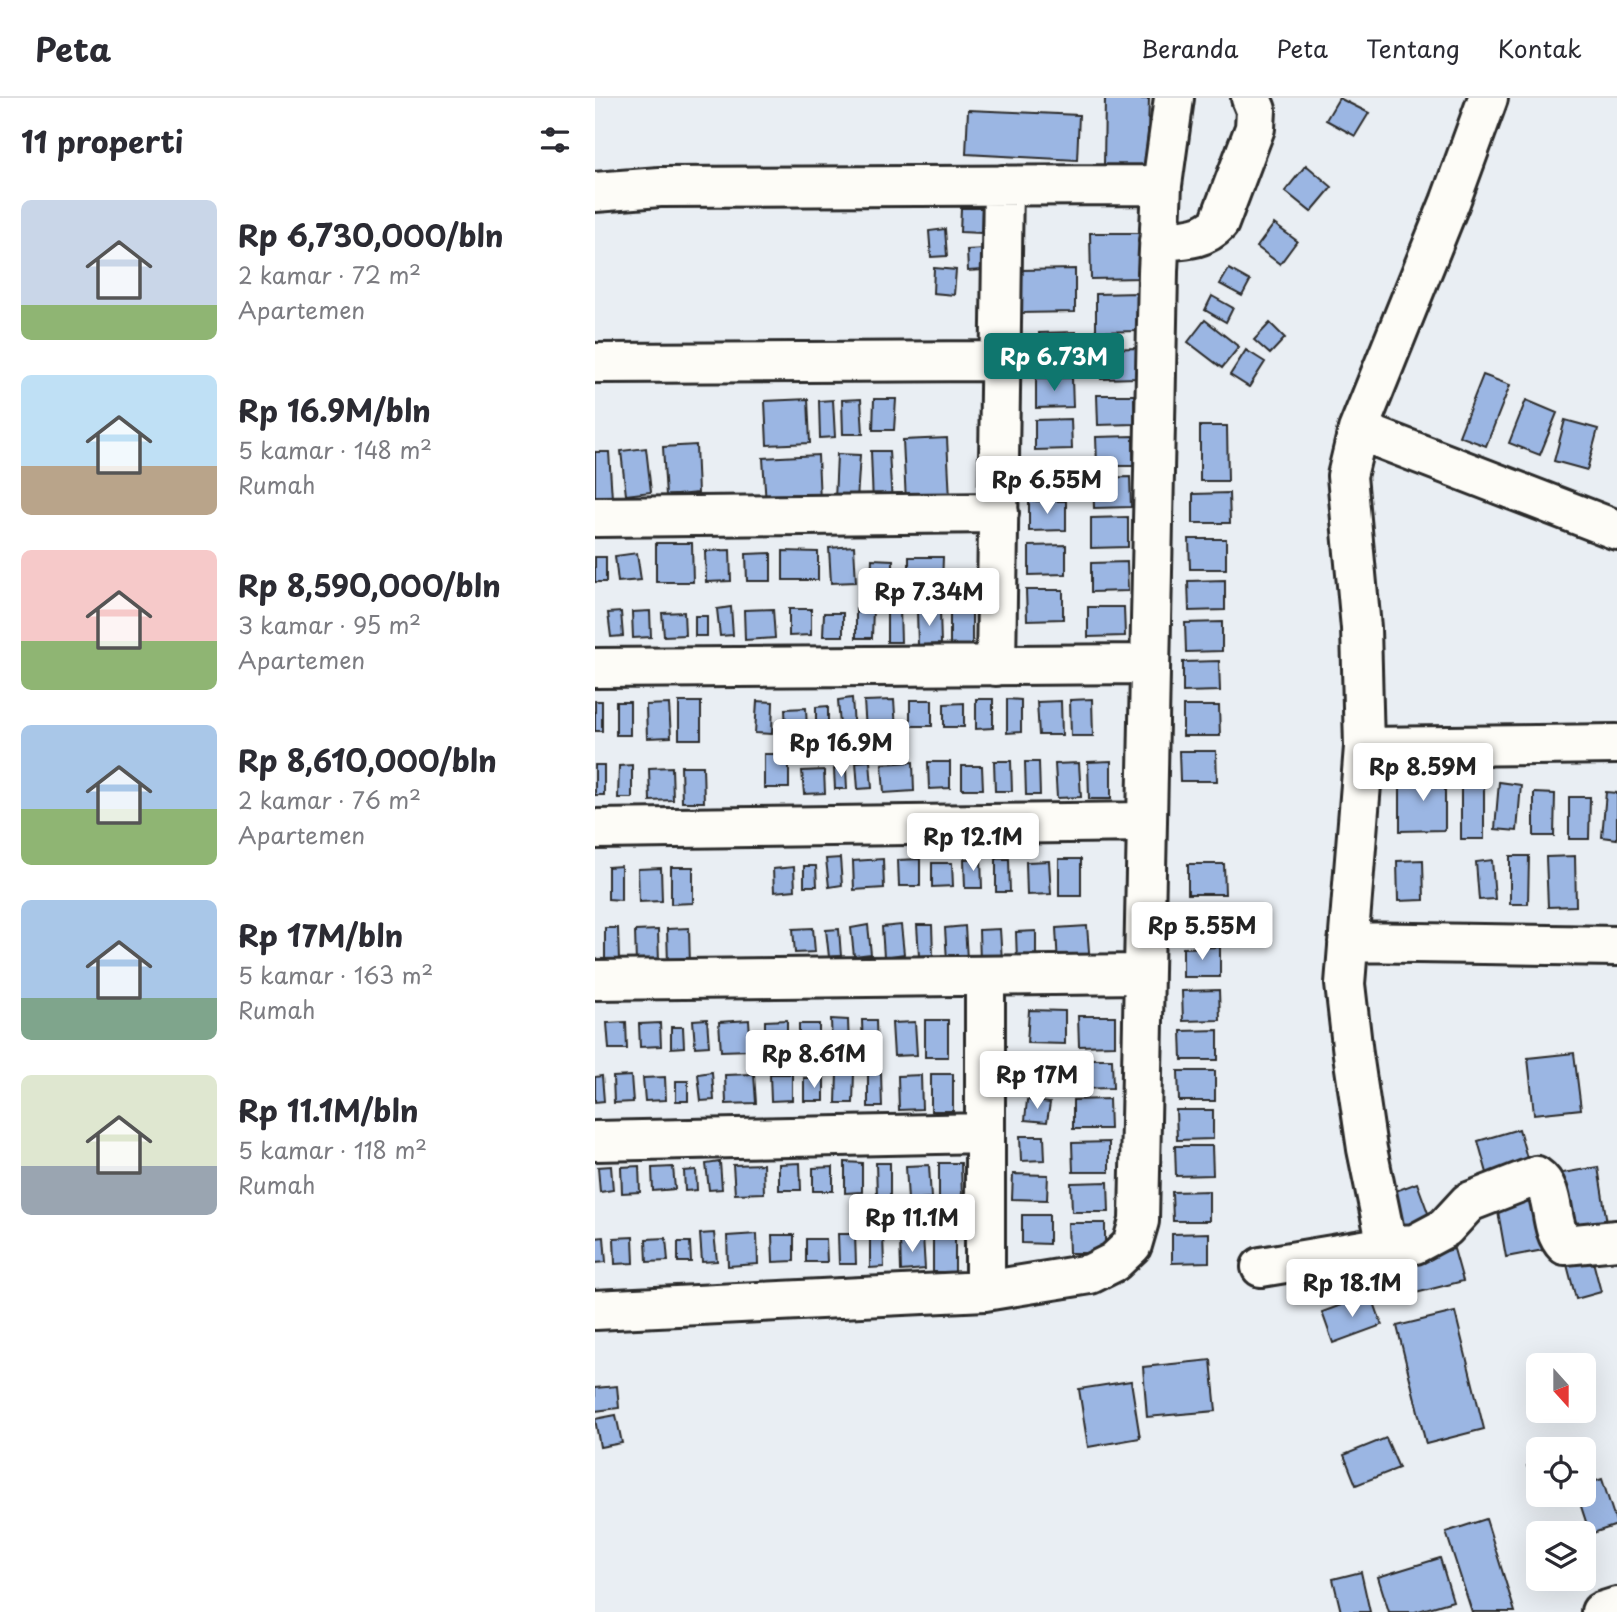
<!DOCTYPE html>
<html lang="id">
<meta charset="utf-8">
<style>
:root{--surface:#fff;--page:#f7f7f7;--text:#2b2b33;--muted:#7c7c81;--line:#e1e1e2;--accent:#0f766e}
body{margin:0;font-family:"Playpen Sans",sans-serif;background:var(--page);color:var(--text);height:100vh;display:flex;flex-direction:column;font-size:26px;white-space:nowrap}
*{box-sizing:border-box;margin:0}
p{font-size:23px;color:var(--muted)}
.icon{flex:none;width:38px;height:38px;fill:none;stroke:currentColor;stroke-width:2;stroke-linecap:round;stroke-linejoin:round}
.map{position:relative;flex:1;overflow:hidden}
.panel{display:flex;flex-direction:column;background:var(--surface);width:595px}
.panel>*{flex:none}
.needle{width:46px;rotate:159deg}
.fabs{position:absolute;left:931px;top:1255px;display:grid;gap:14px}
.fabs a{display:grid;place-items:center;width:70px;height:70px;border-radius:10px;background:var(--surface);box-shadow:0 7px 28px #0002;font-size:35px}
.price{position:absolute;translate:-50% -60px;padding:0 16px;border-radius:7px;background:#fff;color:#222;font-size:23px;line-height:46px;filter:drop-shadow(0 2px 4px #0008)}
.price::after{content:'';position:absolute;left:50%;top:42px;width:21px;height:16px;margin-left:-10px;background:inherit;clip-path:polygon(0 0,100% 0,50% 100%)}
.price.current{background:var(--accent);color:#fff}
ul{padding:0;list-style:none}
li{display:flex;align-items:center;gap:21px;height:175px;padding:0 21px}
li span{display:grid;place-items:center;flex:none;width:196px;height:140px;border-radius:10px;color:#555}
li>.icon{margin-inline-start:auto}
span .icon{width:84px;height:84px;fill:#fffc;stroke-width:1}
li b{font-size:30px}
h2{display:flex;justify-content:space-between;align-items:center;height:84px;padding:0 21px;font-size:30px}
header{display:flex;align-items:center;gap:42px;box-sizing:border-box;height:98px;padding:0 35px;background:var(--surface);border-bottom:2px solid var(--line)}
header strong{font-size:33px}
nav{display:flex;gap:38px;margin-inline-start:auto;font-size:24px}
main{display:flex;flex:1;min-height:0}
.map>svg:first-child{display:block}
.building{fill:#9bb6e3;stroke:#2b2b2b;stroke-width:2}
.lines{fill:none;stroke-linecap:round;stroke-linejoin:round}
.minor-casing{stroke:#2b2b2b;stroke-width:44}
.minor{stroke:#fdfcf7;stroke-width:38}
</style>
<header>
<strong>Peta</strong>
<nav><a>Beranda</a><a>Peta</a><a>Tentang</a><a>Kontak</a></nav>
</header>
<main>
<section class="panel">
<h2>11 properti<svg class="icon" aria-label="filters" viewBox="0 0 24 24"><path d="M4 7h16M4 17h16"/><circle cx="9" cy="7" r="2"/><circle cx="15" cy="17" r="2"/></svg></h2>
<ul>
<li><span style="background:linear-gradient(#c9d6e8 75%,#8fb573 0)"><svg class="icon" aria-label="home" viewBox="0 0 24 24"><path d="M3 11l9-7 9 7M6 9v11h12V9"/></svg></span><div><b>Rp 6,730,000/bln</b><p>2 kamar · 72 m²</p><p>Apartemen</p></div></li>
<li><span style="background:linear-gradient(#bfe0f5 65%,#b9a48a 0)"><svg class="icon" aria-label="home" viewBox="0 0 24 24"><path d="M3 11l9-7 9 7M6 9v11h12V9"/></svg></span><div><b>Rp 16.9M/bln</b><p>5 kamar · 148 m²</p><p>Rumah</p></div></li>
<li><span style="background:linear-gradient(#f6c9c9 65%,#8fb573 0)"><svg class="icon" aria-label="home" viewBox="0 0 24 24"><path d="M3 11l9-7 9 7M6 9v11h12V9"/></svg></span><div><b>Rp 8,590,000/bln</b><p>3 kamar · 95 m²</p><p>Apartemen</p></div></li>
<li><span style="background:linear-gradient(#a9c7e8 60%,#8fb573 0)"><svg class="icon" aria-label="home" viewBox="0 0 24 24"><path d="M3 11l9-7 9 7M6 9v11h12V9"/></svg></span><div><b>Rp 8,610,000/bln</b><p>2 kamar · 76 m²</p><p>Apartemen</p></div></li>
<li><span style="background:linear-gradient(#a9c7e8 70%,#7fa58c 0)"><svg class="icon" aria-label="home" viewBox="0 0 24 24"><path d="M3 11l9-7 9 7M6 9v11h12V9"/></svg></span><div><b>Rp 17M/bln</b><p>5 kamar · 163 m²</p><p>Rumah</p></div></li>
<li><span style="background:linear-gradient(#dfe7d0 65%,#9aa5b1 0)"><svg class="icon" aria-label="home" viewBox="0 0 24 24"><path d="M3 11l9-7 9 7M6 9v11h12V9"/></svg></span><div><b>Rp 11.1M/bln</b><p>5 kamar · 118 m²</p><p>Rumah</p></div></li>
</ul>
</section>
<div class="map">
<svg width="1022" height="1514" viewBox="0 0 1022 1514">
<rect width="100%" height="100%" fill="#e9eef3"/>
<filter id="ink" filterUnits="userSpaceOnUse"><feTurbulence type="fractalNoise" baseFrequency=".0143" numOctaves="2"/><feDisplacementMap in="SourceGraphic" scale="14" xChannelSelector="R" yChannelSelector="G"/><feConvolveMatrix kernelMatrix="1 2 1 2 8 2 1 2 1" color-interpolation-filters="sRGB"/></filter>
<g filter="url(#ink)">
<path class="building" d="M510,0L554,1L552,68L509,67Z
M744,0L774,15L760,38L731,22Z
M373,12L484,17L482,62L371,56Z
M711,67L737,89L716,114L690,93Z
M366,110H387L386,135L365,134Z
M679,126L702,143L685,166L662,149Z
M350,131L352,158L336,159L334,133Z
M495,135H546L547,180L496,181Z
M388,151V172L373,173L372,152Z
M339,170L361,172L359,197L338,195Z
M480,171V214L425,215V172Z
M634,171L655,183L647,198L625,186Z
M543,195V233L501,234V196Z
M617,198L638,210L631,224L610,212Z
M610,222L644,249L627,270L593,244Z
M675,225L690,240L675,256L659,242Z
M481,234L482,264H445L444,235Z
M543,250V280L506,281V251Z
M651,252L670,264L654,289L635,277Z
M888,277L915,287L891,348L864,338Z
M441,280H477L478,309L441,310Z
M502,297H539V326L503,327Z
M213,301L215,345L172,347L170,303Z
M266,301L268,336H248L247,302Z
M279,301H301L299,332H278Z
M238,302L240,339L225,340L224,303Z
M931,302L962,315L945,357L914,345Z
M476,321L477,351L440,352V322Z
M970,322L1003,331L992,372L959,363Z
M605,328H632L633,383H605Z
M538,338V368H502L501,339Z
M352,340L355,402L311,404L308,342Z
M101,347L103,395L71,398L68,349Z
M51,350L56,394L31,397L26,353Z
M276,353H294L297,406L278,407Z
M0,354H14L17,400L0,401Z
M242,356L265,357L262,402H240Z
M223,357L225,404L171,407L168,360Z
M474,363V392L437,393V364Z
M535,379L536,409L499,410L498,380Z
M634,395L635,425H598V396Z
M434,403H471V432L434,433Z
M533,419V449L496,450V420Z
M594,441H631V471H595Z
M61,445H97L98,484H61Z
M471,447V476L434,477V448Z
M259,448L261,484L236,485L234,450Z
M135,452L136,483L111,484L110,453Z
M188,453L223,454V482H188Z
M42,455L46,482L23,484L20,458Z
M176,455V483H152L151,456Z
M0,459H11V484H0Z
M314,459H348L347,486H314Z
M277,461L298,462V485L276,484Z
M532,464L533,493L496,494V465Z
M630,482V512L594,513L593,483Z
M431,492H468V521L432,522Z
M136,509L138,537L125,538L122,511Z
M493,509H529L530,538L493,539Z
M261,510H278L277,540H261Z
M178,511L180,540L150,542L149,512Z
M194,511H216V537L194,538Z
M292,511H305L306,544H292Z
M355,511H377V548H355Z
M345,512L346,546L323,547L322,513Z
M55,513L56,539L38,540L37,514Z
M26,514L28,538L16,539L13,515Z
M89,514L90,537L69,538L67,515Z
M229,515H248V538H228Z
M100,518H112V538H100Z
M627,524V553L591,554L590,525Z
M624,563L625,593L588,594V564Z
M257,600L259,628H245L243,602Z
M381,601H398V630L381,631Z
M412,601L426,602V634L412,635Z
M497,601L498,638H476L475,602Z
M299,602L301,631L271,632L269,603Z
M315,602H337V628H315Z
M0,603H7V633H0Z
M162,603L178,604L177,636L160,635Z
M466,603L467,637H444L442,604Z
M21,604H35V637H21Z
M84,604H106V641H84Z
M369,605V629H349V606Z
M74,606L76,639L52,640L51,607Z
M233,608V628L221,629V609Z
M588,608H624L625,638H588Z
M211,610L212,633L191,634L190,611Z
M584,653H621L622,683H585Z
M169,656H194V690H169Z
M275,663L277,690L263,691L261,664Z
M399,663H416L417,693H400Z
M516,663V701H494L493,664Z
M318,664L319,693L289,695L287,666Z
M333,664H355V690L334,691Z
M430,664H444L445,697H431Z
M484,665L486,699L462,700L460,666Z
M0,667H9V697H0Z
M37,667V700H23L24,668Z
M86,668H108L109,704H87Z
M367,668H387L388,691H367Z
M77,669L78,702L55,703L54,670Z
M239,671H251L252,691H240Z
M229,672L230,695L209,696L207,673Z
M850,677V732L805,733V678Z
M904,684L926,687L922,733L900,731Z
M866,688H889V741H866Z
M1011,694L1022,695V741L1007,739Z
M939,695L960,696L959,738H939Z
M974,699H995L994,741H974Z
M915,758H934L933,806H915Z
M980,758L981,808L953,809L951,759Z
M245,760L247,787L234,789L231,761Z
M386,760L387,790H370L369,761Z
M288,761L289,790L259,792L258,763Z
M325,761V788H304L303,762Z
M401,761H414L415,794H401Z
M464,761H486V798H464Z
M828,762L829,802L803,803L802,763Z
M897,762L900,801L884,802L881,764Z
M454,763L456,796L432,797L431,764Z
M337,765H357L358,788L337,789Z
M593,766H629L630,796H593Z
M26,768V802L13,801V769Z
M209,768H221L222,788H209Z
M76,769H98V805L76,806Z
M199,769L200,792L179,794L178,771Z
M66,770L67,803L44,804L43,771Z
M590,809H627V839H590Z
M273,827L276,856L259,858L256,830Z
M306,827L309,856L289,859L287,829Z
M322,827H337L338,857L324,858Z
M370,828L372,861L352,863L350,830Z
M492,828L495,866L463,868L461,830Z
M10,830H23L24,863H10Z
M94,830L95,867H73L72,831Z
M218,830L220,854L200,855L198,831Z
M244,831L246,858L234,859L231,832Z
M405,831L407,863L385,864L384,832Z
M63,832L64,865L41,866L40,833Z
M441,833V863L422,864L421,834Z
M625,849V879H588V850Z
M624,892L625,922L588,923L587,893Z
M434,912L470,913V946L432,945Z
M483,918H520V947L484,948Z
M112,921L114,948L100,949L98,922Z
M236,921L253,922L254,951H237Z
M154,922L156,952L126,953L124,924Z
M192,922V949H170V923Z
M267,922H281L282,955H268Z
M330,922H353V959H330Z
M31,924L32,951H14L12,925Z
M320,924L322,957L299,958L297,925Z
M65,925L66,948L45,949L44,926Z
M204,926H224V950L204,949Z
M76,929H88L89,949L76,950Z
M623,932V962H587L586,933Z
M979,955L986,1011L939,1016L933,960Z
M480,961H517L518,990L481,991Z
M429,966L456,967L454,990L428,988Z
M583,973H620V1003H584Z
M117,974L119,1002L106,1003L103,976Z
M242,975H259L258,1005H241Z
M286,975L287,1009H273V976Z
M159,976L161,1005L131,1006L130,977Z
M175,976H197V1002L176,1003Z
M336,976H358V1013H336Z
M326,977L327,1011L304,1012L303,978Z
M7,978L9,1003L0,1004V979Z
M36,978L38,1004L19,1005L18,979Z
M70,979L71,1002L50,1003L48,980Z
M209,980H229V1003H209Z
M81,983H93V1003H81Z
M514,1001L515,1031H478V1002Z
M432,1002L455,1005L452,1024L430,1022Z
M581,1012H618V1041L582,1042Z
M924,1031L935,1071L894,1082L883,1043Z
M425,1038H449L450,1062L426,1063Z
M514,1044V1074H478L477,1045Z
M580,1048H617L618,1077L581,1078Z
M125,1064L127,1091L114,1092L111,1066Z
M250,1064L267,1065V1094L250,1095Z
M205,1065L206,1092H184V1066Z
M281,1065H295V1098H282Z
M344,1065H366L367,1102L344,1103Z
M168,1066L169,1095L140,1096L138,1067Z
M334,1067L336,1100L313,1102L311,1068Z
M16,1068L18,1092L5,1094L3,1069Z
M44,1068L45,1094L27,1095L26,1069Z
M78,1069L80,1091L58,1093L57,1070Z
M238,1069V1093H218V1070Z
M1003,1069L1013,1131L971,1138L962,1076Z
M101,1072L102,1092L90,1093L89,1073Z
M418,1076L453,1077L452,1102L417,1101Z
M513,1084L514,1114H477L476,1085Z
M822,1085L840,1134L809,1145L790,1097Z
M614,1093V1123H578L577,1094Z
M945,1100L954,1151L911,1159L902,1108Z
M427,1117H454V1146L427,1145Z
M473,1125H510V1155H474Z
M119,1135L122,1163L107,1164L105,1136Z
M614,1135V1164L577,1165V1136Z
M162,1136L163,1166L133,1168L132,1138Z
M243,1136H260L261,1166H244Z
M288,1136L289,1169L275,1170V1137Z
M177,1137H199V1163L178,1164Z
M338,1137H360V1174H338Z
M328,1138L330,1171L306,1173L305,1140Z
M9,1139L11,1164L0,1165V1140Z
M38,1139L39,1165L20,1166L19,1140Z
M71,1140L73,1163L52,1164L51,1141Z
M211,1141H231L232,1164H211Z
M83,1144H95L96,1164H83Z
M859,1151L868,1183L797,1201L789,1169Z
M995,1152L1006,1194L981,1201L970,1159Z
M760,1159L769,1186L742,1195L733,1167Z
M776,1196L787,1227L738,1245L727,1214Z
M860,1214L889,1331L831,1346L802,1228Z
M616,1262L621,1313L552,1319L548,1269Z
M536,1283L545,1340L493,1349L484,1291Z
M22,1288L24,1310L0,1313V1290Z
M21,1317L27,1345L5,1349L0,1321Z
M791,1340L804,1370L761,1387L749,1357Z
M943,1363V1396L932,1368Z
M1007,1381L1022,1427L995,1436L982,1396H989V1387Z
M891,1421L920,1514H877L851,1434Z
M845,1460L858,1503L820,1514H794L783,1479Z
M766,1474L775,1514H746L738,1481Z"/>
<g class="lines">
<defs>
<path id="minor" d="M0,94L65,89L567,87
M564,143C588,141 608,142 624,125L660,30L661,12L656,0
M0,265L405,263
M763,332L1022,432
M0,419L404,415
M401,568L408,87
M0,570L555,566
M769,649L1022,646
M0,731L552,724
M753,844L1022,848
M390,878V1193
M0,882L547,876
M0,1043L390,1035
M792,1148L772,1051L758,956L750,886L769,649L766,530L752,378L763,332L855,104L893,0
M666,1169L792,1148L820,1146L850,1130L874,1104L941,1078C963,1093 952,1129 970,1147L1022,1142
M0,1212L390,1193L495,1176L519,1164L537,1147L544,1123L563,174L567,87L579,0
M1006,1514L1022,1509"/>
</defs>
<use href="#minor" class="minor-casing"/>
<use href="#minor" class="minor"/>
</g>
</g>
</svg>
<div class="fabs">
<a><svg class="needle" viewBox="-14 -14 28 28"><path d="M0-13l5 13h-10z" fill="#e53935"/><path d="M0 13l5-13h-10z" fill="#7c7c81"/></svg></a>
<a><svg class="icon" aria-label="locate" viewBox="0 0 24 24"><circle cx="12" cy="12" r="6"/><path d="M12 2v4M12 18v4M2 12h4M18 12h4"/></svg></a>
<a><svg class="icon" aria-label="layers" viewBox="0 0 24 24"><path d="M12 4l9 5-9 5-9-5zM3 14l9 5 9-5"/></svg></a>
</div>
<b class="price current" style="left:459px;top:295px">Rp 6.73M</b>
<b class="price" style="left:452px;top:418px">Rp 6.55M</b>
<b class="price" style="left:334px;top:530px">Rp 7.34M</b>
<b class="price" style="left:246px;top:681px">Rp 16.9M</b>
<b class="price" style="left:828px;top:705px">Rp 8.59M</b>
<b class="price" style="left:378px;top:775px">Rp 12.1M</b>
<b class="price" style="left:607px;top:864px">Rp 5.55M</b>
<b class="price" style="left:219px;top:992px">Rp 8.61M</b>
<b class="price" style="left:442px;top:1013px">Rp 17M</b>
<b class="price" style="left:317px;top:1156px">Rp 11.1M</b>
<b class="price" style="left:757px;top:1221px">Rp 18.1M</b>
</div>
</main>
